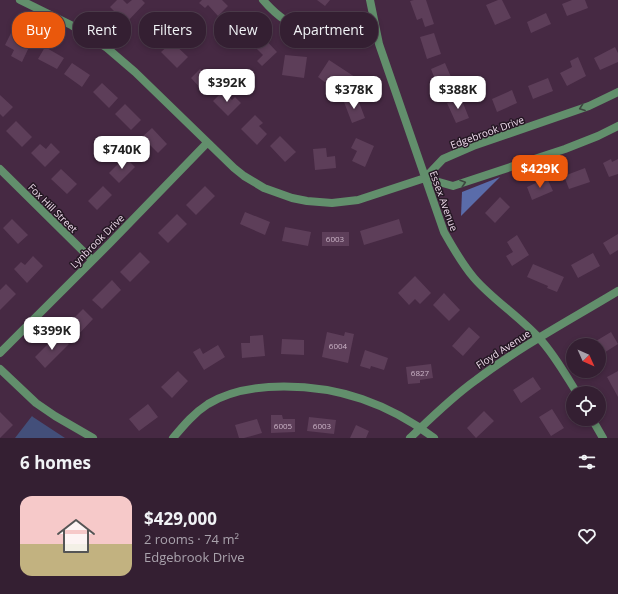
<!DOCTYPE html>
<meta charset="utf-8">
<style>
:root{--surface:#341f32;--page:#3f2c3e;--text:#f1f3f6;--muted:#a9a2ac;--line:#4e3d4d;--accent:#ea580c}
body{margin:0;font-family:"Open Sans",sans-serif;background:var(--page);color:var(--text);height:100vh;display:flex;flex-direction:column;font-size:15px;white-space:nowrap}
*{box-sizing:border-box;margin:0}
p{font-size:13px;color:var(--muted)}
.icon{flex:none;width:22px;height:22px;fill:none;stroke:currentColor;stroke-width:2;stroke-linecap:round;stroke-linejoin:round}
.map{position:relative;height:438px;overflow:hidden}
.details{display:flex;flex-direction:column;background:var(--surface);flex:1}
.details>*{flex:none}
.top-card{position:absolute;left:12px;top:12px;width:400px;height:36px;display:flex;gap:8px}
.needle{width:26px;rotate:135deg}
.tools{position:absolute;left:566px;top:338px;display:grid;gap:8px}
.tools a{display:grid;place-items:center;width:40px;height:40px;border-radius:50%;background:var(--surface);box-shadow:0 2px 6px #0003,0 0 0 1px var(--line);font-size:20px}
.price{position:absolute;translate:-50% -34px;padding:0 9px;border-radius:8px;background:#fff;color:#222;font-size:13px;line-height:26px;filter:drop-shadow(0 1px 2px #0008)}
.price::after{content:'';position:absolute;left:50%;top:24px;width:12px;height:9px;margin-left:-6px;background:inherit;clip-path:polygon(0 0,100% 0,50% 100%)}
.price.selected{background:var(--accent);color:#fff}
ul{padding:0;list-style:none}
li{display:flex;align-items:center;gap:12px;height:100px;padding:0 20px}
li+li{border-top:1px solid var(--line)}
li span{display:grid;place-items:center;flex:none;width:112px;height:80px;border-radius:12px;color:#555}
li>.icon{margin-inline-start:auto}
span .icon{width:48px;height:48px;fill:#fffc;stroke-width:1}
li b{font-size:17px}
h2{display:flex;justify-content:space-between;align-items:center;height:48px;padding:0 20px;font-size:17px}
.chip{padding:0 14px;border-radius:16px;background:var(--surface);box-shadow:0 2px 6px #0003,0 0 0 1px var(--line);font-size:14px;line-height:36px}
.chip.selected{background:var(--accent);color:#fff}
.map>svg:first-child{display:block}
.green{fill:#434f7a}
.forest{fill:#5a6caa}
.building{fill:#5d3e59}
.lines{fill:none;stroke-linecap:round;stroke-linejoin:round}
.minor{stroke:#628f6c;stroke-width:8}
.oneway{stroke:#3d4740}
.labels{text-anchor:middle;stroke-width:3;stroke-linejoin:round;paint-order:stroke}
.number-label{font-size:8px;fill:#cab3c6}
.street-label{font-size:10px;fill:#eedaeb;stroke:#241723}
</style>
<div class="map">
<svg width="618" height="438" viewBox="0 0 618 438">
<rect width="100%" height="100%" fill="#462943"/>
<path class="green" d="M32,416L33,417L65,438H15Z"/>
<path class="forest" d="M500,177L461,216L462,192Z"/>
<path class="building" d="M117,0H123L127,4L132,0H142L145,3L126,23L110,7Z
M202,0H222L228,6L218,16L208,5L205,8L199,3Z
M317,0H330L325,6Z
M414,0H426L434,24L425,27L422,18L417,20L410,1Z
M498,0H502L511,18L495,25L486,5Z
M572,0H585L588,8L567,16L562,4Z
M546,13L551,24L531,33L527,22Z
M235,14L250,30L240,40L225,24Z
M149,20L165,36L155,46L139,30Z
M11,33L31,43L22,62L11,56L14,50L5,45Z
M434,33L441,54L427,59L420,37Z
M262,36L277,52L262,66L257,61L263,55L253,45Z
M172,42L188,57L177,68L161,52Z
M45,47L64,58L57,69L38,59Z
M615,47L618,53V62L600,70L594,58Z
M285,55L307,57L304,78L282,75Z
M578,57L586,76L567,86L560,73L572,67L570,61Z
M329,60L355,77L348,88L330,77L326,83L318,77Z
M72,63L90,75L82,87L64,74Z
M445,63L454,84L439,90L431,69Z
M200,69L217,85L207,95L191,78Z
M548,78L553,91L533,99L528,86Z
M102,83L118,98L109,108L93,92Z
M512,90L517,103L497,112L492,99Z
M223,91L232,100L235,97L241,103L228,116L213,101Z
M0,95L13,107L3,117L0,114Z
M357,97L365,118L352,123L344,102Z
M461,98L469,118L456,123L447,103Z
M125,104L141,120L131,130L115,114Z
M255,115L263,123L259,126L267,134L257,145L241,129Z
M16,121L32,137L22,147L6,131Z
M152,128L167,144L158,153L142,137Z
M280,136L296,152L285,162L270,146Z
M356,138L374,146L365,167L352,161L357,151L351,148Z
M51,143L60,152L45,167L31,153L40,144L46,149Z
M326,148L327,157L335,156L336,168L315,170L313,149Z
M125,157L135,167L119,183L109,173Z
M611,159L612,162L618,159V174L609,177L603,163Z
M585,168L590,182L569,189L564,176Z
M61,169L77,184L67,194L51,179Z
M547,178L553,191L532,200L527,187Z
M103,186L112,195L97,210L88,201Z
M205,186L215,196L196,215L186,205Z
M500,197L510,207L495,223L485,213Z
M245,212L270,222L265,235L240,224Z
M177,214L187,224L168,243L158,233Z
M12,219L28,235L18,244L3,228Z
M399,219L403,233L364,245L360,231Z
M285,227L311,232L308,246L282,241Z
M322,232H349V246H322Z
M618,234V250L610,255L603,243Z
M517,235L529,255L512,266L506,256L513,252L507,242Z
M140,252L150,262L130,282L120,272Z
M593,253L600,266L578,278L571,265Z
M33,256L43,266L27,283L14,269L21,262L25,265Z
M533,264L564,277L557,292L547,288L548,286L527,277Z
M415,276L431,293L420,304L415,299L409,305L398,293Z
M112,280L121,290L102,309L92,300Z
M6,284L16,294L0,310V290Z
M444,293L460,310L449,321L433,305Z
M83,309L93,319L75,338L64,328Z
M469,327L480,337L463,356L452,346Z
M327,332L344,336L345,332L354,334L348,363L322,357Z
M611,332L618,344L599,356V345H592L591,344Z
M58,334L69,344L45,368L35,357Z
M263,335L265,356L242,358L241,343H250V336Z
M282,339L304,340V355L281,354Z
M218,345L225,357L204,370L193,352L200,348L203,354Z
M365,350L388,358L384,370L371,366L370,369L360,366Z
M431,364L433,378L420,380V383L408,384L406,367Z
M178,371L188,381L172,398L161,387Z
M618,371V397L607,377Z
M533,377L541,389L521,403L513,390Z
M148,404L158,417L139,431L129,419Z
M552,409L564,428L551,436L539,417Z
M484,411L494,421L476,438L467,428Z
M0,412L13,425L0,438Z
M271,415H282L283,419H295V432L271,433Z
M309,417L336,420L334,434L307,431Z
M257,419L262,433L244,438H239L235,425Z
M356,425L369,431L366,438H350Z"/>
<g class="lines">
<path class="minor" d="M20,0L71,25L107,48L135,72L234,168L244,176L264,188L292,198L307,201L332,203L358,200L425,178L443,159L473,146L589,106L618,92
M263,0C299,42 326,32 374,24
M370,0L379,44L444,232C453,248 462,264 474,278C493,300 519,316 539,338C554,354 565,374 577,393
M0,169L92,260
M425,178L453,186L565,149L598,136L618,126
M0,353L111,242L207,143
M0,369L36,403L55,416L93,438
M592,419L603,438
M173,438C184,425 194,413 208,404C249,379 318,384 362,399C388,408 412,421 434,438
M410,438C431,418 452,397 476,380C521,346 570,320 618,291"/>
</g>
<defs><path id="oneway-chevron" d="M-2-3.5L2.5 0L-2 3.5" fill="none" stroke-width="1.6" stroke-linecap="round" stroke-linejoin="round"/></defs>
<g class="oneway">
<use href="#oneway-chevron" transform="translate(582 108) rotate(160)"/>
<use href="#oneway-chevron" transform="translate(463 183) rotate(-18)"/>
</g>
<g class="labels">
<g class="number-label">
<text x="335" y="242">6003</text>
<text x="338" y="349">6004</text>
<text x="420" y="376">6827</text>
<text x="283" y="429">6005</text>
<text x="322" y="429">6003</text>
</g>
<g class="street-label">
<text transform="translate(487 132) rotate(-20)" y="4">Edgebrook Drive</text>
<text transform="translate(444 201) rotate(70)" y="4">Essex Avenue</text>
<text transform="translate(53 208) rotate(45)" y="4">Fox Hill Street</text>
<text transform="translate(97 241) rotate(-45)" y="4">Lynbrook Drive</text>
<text transform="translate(503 349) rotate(-33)" y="4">Floyd Avenue</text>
</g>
</g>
</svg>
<div class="tools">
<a><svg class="needle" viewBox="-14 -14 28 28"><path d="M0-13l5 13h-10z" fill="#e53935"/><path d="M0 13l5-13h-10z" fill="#a9a2ac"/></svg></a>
<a><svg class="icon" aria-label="locate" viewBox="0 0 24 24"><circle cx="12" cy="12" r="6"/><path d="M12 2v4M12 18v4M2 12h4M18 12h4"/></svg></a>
</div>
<b class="price" style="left:227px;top:103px">$392K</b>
<b class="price" style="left:354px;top:110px">$378K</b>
<b class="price" style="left:458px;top:110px">$388K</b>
<b class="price" style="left:122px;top:170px">$740K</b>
<b class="price selected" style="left:540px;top:189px">$429K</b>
<b class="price" style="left:52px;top:351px">$399K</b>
<div class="top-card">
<a class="chip selected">Buy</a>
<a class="chip">Rent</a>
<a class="chip">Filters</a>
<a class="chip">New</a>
<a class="chip">Apartment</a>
</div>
</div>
<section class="details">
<h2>6 homes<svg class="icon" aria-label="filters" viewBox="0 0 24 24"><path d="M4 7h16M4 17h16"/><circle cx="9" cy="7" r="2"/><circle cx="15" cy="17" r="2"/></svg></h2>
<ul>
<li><span style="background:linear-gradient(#f6c9c9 60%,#c2b280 0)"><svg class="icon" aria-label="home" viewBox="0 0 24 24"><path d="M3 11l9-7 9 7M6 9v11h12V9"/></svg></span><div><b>$429,000</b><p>2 rooms · 74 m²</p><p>Edgebrook Drive</p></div><svg class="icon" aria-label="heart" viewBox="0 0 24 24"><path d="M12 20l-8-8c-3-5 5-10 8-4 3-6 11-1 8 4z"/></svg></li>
</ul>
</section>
